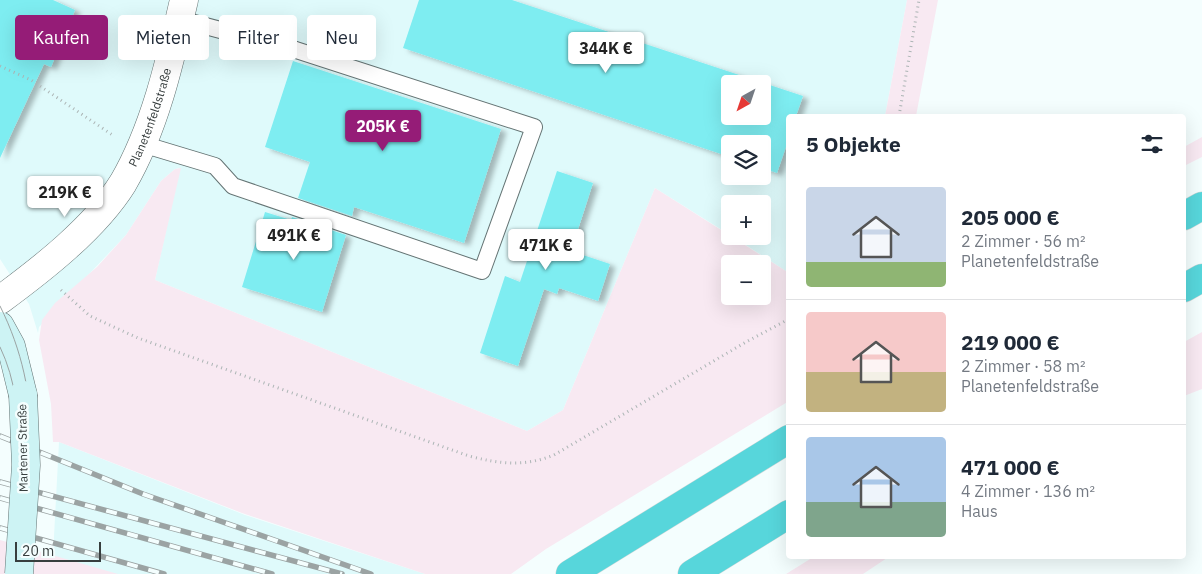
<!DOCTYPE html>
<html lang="de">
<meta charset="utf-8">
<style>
:root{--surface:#fff;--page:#f2f2f3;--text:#1f2937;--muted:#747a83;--line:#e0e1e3;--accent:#951c77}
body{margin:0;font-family:"IBM Plex Sans",sans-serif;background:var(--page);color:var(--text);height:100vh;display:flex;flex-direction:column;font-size:19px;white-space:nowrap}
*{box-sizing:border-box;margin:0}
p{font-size:16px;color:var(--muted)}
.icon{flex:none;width:28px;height:28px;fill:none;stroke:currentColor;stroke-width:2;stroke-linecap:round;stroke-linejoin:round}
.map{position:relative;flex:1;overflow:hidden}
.panel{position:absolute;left:786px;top:114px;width:400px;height:445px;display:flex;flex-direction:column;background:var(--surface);border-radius:5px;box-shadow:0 5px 20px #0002}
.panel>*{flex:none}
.guide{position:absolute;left:15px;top:15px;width:475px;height:45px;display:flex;gap:10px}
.needle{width:32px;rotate:220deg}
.controls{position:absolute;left:721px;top:75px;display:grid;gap:10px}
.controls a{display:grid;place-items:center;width:50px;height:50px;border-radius:5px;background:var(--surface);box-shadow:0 5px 20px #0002;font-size:25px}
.scale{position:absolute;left:15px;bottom:12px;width:86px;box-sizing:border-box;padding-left:5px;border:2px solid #373e3e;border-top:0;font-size:14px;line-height:18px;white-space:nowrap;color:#373e3e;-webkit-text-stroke:4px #f4fefe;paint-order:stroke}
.price{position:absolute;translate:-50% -42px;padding:0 11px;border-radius:5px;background:#fff;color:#222;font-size:16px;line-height:32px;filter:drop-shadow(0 1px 2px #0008)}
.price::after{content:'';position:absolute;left:50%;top:30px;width:15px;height:11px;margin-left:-8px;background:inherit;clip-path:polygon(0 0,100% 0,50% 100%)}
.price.active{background:var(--accent);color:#fff}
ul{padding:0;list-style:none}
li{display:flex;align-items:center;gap:15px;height:125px;padding:0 20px}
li+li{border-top:1px solid var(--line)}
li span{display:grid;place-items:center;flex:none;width:140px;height:100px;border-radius:5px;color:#555}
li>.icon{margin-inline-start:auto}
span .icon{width:60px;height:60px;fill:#fffc;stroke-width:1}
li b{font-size:21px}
h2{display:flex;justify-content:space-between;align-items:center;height:60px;padding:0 20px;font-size:21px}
.chip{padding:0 18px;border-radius:5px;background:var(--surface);box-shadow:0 5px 20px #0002;font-size:18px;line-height:45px}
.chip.active{background:var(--accent);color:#fff}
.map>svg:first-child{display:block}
.built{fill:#dffafb;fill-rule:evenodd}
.green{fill:#f8e9f2;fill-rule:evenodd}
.building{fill:#7eedf1;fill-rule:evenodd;filter:url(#shadow)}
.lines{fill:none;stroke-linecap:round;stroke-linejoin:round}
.service-casing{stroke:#657474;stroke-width:18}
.tertiary-casing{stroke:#657474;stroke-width:29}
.secondary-casing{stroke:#657474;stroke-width:29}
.motorway-casing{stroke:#d7d8d8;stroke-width:29}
.path{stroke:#acb5b5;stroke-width:3;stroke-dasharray:1 4;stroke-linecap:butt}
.service{stroke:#fff;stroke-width:16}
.tertiary{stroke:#fff;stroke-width:28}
.secondary{stroke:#cdf3f4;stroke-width:28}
.motorway{stroke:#57d6db;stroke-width:28}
.tram{stroke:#9ba3a3;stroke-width:1}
.rail-casing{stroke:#9ba3a3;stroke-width:5.5}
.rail{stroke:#f4fefe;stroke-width:4;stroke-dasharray:11;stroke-linecap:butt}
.secondary-bridge-casing{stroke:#657474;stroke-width:29;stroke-linecap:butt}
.secondary-bridge{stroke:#cdf3f4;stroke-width:28}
.labels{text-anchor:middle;stroke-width:5;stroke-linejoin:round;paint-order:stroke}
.street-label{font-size:12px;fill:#373e3e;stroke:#f4fefe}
</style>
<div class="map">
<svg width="1202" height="574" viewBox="0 0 1202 574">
<defs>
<filter id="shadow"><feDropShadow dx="5.5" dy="3" stdDeviation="2.5" flood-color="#0004"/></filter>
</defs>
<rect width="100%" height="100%" fill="#f4fefe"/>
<path class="built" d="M0,0H907L885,116H789V273L732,236H762V204H730V235L655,188L563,410L527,431L155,280L180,168L175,169L161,181L126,235L39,327L38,333L29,304L0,259ZM730,84H762V116H730ZM730,144H762V176H730Z
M59,442L245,515L425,574H52Z"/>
<path class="green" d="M907,0H938L916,116H885Z
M1202,137V157L1184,166V147Z
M181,168L155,280L527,431L563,410L655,188L789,273V401L546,549L511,574H425L242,513L59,442H53L51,404L39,340L42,320L55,303L97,267L126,235L161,181L175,169ZM730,264H762V296H730Z
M1202,332V389L1184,396V342Z
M0,540L118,574H0Z
M815,556H890L863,574H786Z"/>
<path class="building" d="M0,0H53L75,10L51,67L44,64L0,158Z
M419,0H512L803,96L796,116H789V138L777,173L762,168V144H730V157L403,48ZM730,84H762V116H730Z
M293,61L501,129L464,243L354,207L352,216L298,198L310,162L265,147Z
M557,171L593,183L571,251L610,264L598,301L559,288L557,294L544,289L518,366L480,353L505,276L520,282Z
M265,212L291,220L292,217L346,235L322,312L242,287Z"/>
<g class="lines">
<defs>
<path id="service" d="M142,144L215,166L233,186L482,271L534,127L296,50L179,19"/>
<g id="tertiary">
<path id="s1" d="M0,300C42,269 95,228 123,183C155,128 170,61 184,0"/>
</g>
<path id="secondary" d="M0,326L11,346L23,395"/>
<path id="motorway" d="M1184,216L1202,206
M1184,288L1202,278
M570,574L789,439
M692,574L789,514"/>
</defs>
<use href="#service" class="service-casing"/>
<use href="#tertiary" class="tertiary-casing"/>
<use href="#secondary" class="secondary-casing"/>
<use href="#motorway" class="motorway-casing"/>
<path class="path" d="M0,66L31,80L114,136
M899,116L919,0
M61,290L90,316L138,338L469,456C500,464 524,467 554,455L746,342L789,319"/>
<use href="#service" class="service"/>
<use href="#tertiary" class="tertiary"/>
<use href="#secondary" class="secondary"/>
<use href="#motorway" class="motorway"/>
<path class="tram" d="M0,306C46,398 30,477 26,574
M0,347C32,413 16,503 11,574"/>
<defs>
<path id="rail" d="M0,436L143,494L371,574
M0,482L342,574
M0,498L272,574
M0,528L164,574"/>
</defs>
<use href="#rail" class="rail-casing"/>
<use href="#rail" class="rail"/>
<defs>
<path id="secondary-bridge" d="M19,574L26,465L23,395"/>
</defs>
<use href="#secondary-bridge" class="secondary-bridge-casing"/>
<use href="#secondary-bridge" class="secondary-bridge"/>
</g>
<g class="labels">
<g class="street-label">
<text dy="4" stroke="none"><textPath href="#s1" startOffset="242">Planetenfeldstraße</textPath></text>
<text transform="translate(23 448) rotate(-91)" y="4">Martener Straße</text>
</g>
</g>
</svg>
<div class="controls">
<a><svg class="needle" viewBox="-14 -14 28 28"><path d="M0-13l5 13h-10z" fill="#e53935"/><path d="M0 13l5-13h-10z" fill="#747a83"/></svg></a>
<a><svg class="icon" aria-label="layers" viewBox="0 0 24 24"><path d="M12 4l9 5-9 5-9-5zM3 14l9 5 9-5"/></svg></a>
<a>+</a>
<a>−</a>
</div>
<div class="scale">20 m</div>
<b class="price" style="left:606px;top:74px">344K €</b>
<b class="price active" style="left:383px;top:152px">205K €</b>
<b class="price" style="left:65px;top:218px">219K €</b>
<b class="price" style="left:294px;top:261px">491K €</b>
<b class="price" style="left:546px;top:271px">471K €</b>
<div class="guide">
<a class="chip active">Kaufen</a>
<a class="chip">Mieten</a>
<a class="chip">Filter</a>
<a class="chip">Neu</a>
</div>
<section class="panel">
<h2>5 Objekte<svg class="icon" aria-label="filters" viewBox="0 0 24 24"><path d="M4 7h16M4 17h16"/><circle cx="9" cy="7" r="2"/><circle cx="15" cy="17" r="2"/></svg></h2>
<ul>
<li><span style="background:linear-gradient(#c9d6e8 75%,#8fb573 0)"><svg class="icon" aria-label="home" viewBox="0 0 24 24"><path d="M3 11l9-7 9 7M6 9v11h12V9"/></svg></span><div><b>205 000 €</b><p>2 Zimmer · 56 m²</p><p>Planetenfeldstraße</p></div></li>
<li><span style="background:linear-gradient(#f6c9c9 60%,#c2b280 0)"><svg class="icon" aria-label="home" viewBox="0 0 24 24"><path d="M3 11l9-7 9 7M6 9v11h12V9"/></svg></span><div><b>219 000 €</b><p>2 Zimmer · 58 m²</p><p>Planetenfeldstraße</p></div></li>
<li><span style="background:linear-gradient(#a9c7e8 65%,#7fa58c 0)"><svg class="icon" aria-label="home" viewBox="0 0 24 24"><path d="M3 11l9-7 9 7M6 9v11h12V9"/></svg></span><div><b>471 000 €</b><p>4 Zimmer · 136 m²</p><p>Haus</p></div></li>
</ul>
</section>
</div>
